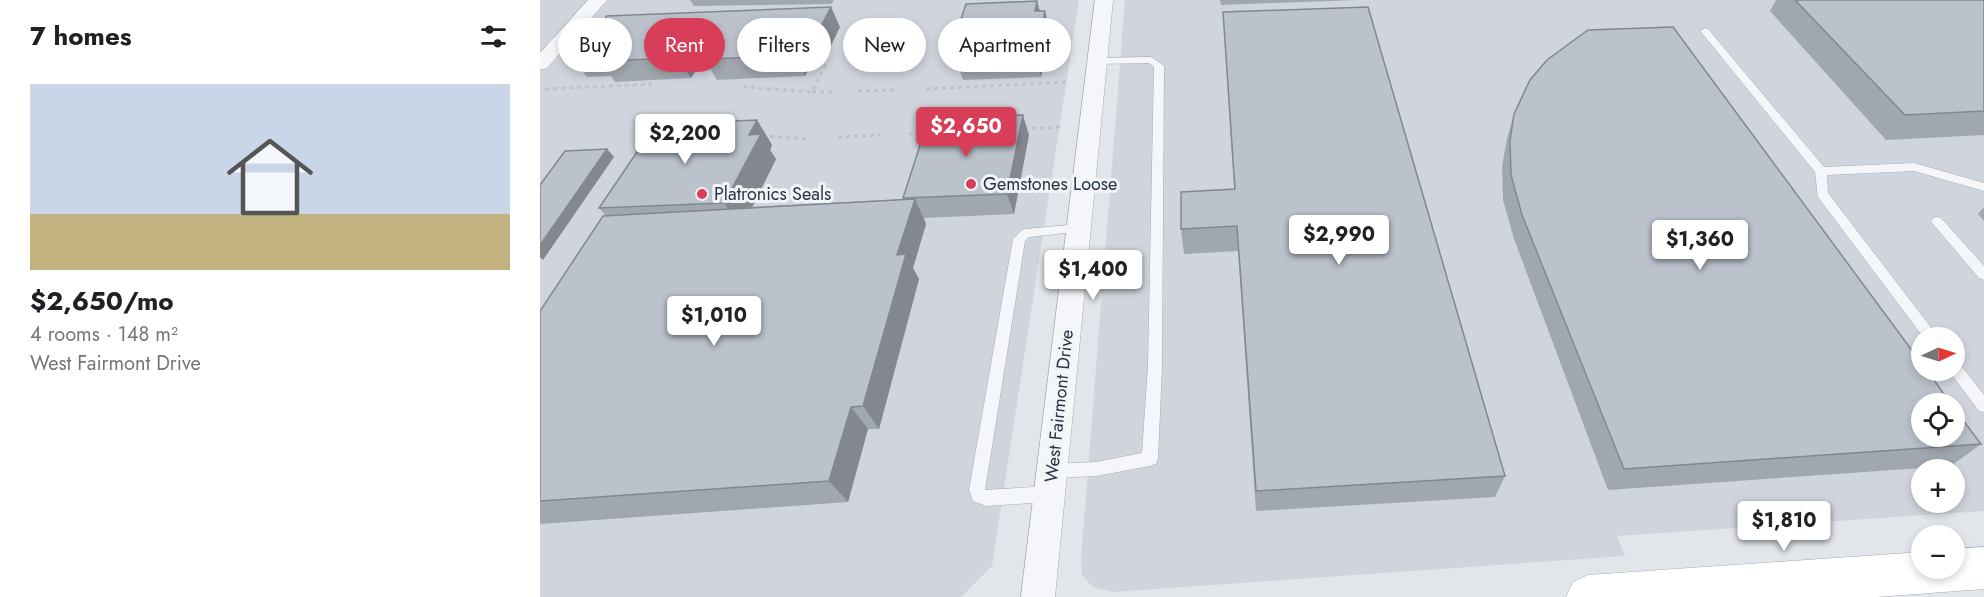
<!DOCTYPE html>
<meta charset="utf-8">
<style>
:root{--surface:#fff;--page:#f6f6f6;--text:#202124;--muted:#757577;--accent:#d93e59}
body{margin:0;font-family:Jost,sans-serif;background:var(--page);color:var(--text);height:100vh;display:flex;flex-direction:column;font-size:22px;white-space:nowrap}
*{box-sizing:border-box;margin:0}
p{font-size:20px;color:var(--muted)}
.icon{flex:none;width:33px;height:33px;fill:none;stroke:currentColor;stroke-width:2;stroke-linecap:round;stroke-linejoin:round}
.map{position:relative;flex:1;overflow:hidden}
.side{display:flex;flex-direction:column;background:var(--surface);width:540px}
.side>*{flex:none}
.hud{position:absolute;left:18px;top:18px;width:570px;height:54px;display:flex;gap:12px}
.needle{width:39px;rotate:86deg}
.controls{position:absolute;left:1371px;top:327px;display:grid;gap:12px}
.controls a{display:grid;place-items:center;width:54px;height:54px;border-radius:50%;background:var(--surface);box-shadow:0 3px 9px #0003;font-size:30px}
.price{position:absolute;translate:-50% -51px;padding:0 14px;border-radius:6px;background:#fff;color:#222;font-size:20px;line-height:39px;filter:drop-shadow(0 2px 3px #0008)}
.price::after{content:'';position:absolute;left:50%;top:36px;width:18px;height:14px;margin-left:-9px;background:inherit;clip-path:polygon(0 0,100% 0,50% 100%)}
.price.active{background:var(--accent);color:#fff}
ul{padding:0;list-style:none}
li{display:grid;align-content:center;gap:12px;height:318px;padding:0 30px}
li span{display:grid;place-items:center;height:186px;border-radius:0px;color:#555}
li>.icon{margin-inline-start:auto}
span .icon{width:108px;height:108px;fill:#fffc;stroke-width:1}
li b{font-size:26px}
h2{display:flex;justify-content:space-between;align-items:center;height:72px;padding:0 30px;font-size:26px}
.chip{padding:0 21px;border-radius:27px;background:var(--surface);box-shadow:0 3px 9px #0003;font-size:21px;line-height:54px}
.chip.active{background:var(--accent);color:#fff}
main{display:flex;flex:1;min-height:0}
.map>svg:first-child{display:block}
.built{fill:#d0d5dd;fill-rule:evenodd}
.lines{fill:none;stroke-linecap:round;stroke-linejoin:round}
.lane-casing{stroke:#a6adb6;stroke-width:1}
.street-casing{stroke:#a6adb6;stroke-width:1}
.secondary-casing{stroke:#a6adb6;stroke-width:1}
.path{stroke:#c0c3ca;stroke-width:3;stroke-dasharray:4 4;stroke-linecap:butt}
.lane{fill:#f5f6f9;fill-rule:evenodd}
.street{fill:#f5f6f9;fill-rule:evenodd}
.secondary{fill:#fff;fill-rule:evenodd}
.wall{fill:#a1a7af}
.shaded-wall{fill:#83888f}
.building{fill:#bbc2cc;stroke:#83888f;stroke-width:1.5}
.poi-dot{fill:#d93e59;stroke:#f2f5f8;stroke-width:2}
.labels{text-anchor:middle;stroke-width:6;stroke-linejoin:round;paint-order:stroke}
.poi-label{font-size:18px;fill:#283345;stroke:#f2f5f8;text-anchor:start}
.street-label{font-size:18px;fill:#283345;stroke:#f2f5f8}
</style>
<main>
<section class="side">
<h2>7 homes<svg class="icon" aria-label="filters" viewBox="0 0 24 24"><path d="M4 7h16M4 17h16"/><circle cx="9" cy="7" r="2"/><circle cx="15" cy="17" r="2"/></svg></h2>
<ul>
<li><span style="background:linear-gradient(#c9d6e8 70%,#c2b280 0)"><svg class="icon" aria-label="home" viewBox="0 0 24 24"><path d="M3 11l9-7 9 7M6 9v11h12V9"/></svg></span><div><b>$2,650/mo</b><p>4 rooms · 148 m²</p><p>West Fairmont Drive</p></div></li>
</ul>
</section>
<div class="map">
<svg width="1444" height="597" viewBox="0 0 1444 597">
<rect width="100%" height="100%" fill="#e2e6eb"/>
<path class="built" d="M0,0H539L452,566L421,597H0Z
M585,0H1444V511L1077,536L1085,556L573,592L552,587L542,574L541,558ZM1382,338H1414V370H1382ZM1382,404H1414V436H1382ZM1382,470H1414V502H1382Z"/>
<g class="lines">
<defs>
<path id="lane" d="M1165,28L1168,29L1284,167L1374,163L1444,183V191L1374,171L1287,175L1288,193L1399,338H1384L1278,197L1275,172L1162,33L1160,31Z
M611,57L624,66L622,366L618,459L616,464L610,466L556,476L512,478L506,476L504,471L506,466L512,464L556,462L602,453L608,366L614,67L609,63L557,64L552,61L557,58Z
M1397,217L1401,218L1444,266V280L1439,278L1393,224L1391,221L1393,218Z
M539,224L543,225L545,228L543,231L489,237L485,241L445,490L509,486L515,489L517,494L515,499L509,502L446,506L433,501L429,490L473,239L482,230L486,229Z
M1414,361L1419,363L1444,395V412L1439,411L1409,371L1414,370Z"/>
<path id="street" d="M48,0H67L7,68L0,70V53Z
M555,0H573L515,597H481Z"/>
<path id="secondary" d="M1444,547V589L1336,597H1026L1033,582L1048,575L1382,552V568H1414V549Z"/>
</defs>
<use href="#lane" class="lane-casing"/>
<use href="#street" class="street-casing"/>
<use href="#secondary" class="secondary-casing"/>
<path class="path" d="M203,87L272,92L288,60
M5,89L112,84
M386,89L528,82
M318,91L359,90
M272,92H292
M484,129L522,127
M369,134L401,132
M222,136L269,139
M298,137L341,135"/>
<use href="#lane" class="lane"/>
<use href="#street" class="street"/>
<use href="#secondary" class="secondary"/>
</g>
<path class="wall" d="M150,0H294L291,4L154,6Z
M680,0H816L681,5Z
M1236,0H1444V135L1346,140L1230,11Z
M497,1L500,11L510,31L501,77L423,80L419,69H418L411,49Z
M683,12L965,476L955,497L716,511L698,251L644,254L641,229L694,189Z
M67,16L300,27L282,64H272L265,76L177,80L165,60H163L151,78L75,82L71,76L47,77L32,57Z
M974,114L1441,444L1411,466L1068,490L974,239L963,200L962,166L967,139Z
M217,120L232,145L230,150L236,159L212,207L363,199L489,135L474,214L384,218L386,224L373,268L379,279L339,429H328L308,502L0,524V311L65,215L59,208Z
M1444,207V221L1438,214Z"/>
<path class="shaded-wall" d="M497,1L502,21L495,11Z
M291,7L300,27L282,64L272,43Z
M505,11L510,31L501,77L496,57Z
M151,40L163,60L151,78L138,58Z
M261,44L272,64L265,76L255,56Z
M483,115L489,135L474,214L467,194Z
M217,120L232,145L230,150L236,159L202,228L184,203L209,135Z
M67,149L74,157L3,260L0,257V245Z
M375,199L386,224L373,268L379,279L339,429L323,406L357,255Z
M311,407L328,429L308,502L289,481Z"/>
<path class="building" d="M1255,0H1444V111L1365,115Z
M497,1L495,11H505L496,57L416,60L420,49H411L426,4Z
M291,7L272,43L261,44L255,56L165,59L179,38L151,40L138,58L61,61L65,55L32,57L67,16Z
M828,7L965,476L716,491L697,226L641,229V192L695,189L683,12Z
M1133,27L1382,364V370H1387L1411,404H1382V436H1414V408L1441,444L1084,469L982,215L971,175L970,141L974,114L990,80L1007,60L1048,30Z
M483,115L467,194L363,198L384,133L397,132L401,118Z
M217,120L209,135L221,134L184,203L59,208L116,124Z
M67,149L0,245V185L25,151Z
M375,199L357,255L366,254L323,406L311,407L289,481L0,501V311L63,216Z"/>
<g class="poi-dot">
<circle cx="431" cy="184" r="6"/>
<circle cx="162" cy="194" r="6"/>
</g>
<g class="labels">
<g class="poi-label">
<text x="443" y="190">Gemstones Loose</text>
<text x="174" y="200">Platronics Seals</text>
</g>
<g class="street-label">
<text transform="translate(519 406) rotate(-84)" y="6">West Fairmont Drive</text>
</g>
</g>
</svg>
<div class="controls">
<a><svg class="needle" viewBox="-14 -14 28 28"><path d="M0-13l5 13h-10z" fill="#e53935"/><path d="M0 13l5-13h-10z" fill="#757577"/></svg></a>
<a><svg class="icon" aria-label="locate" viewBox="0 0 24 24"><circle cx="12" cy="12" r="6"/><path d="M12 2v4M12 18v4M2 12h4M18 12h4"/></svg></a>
<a>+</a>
<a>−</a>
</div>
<b class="price active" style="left:426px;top:158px">$2,650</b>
<b class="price" style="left:145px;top:165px">$2,200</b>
<b class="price" style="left:799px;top:266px">$2,990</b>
<b class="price" style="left:1160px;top:271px">$1,360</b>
<b class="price" style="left:553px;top:301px">$1,400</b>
<b class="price" style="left:174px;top:347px">$1,010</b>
<b class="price" style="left:1244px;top:552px">$1,810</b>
<div class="hud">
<a class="chip">Buy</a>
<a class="chip active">Rent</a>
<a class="chip">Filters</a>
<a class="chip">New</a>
<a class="chip">Apartment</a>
</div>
</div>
</main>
